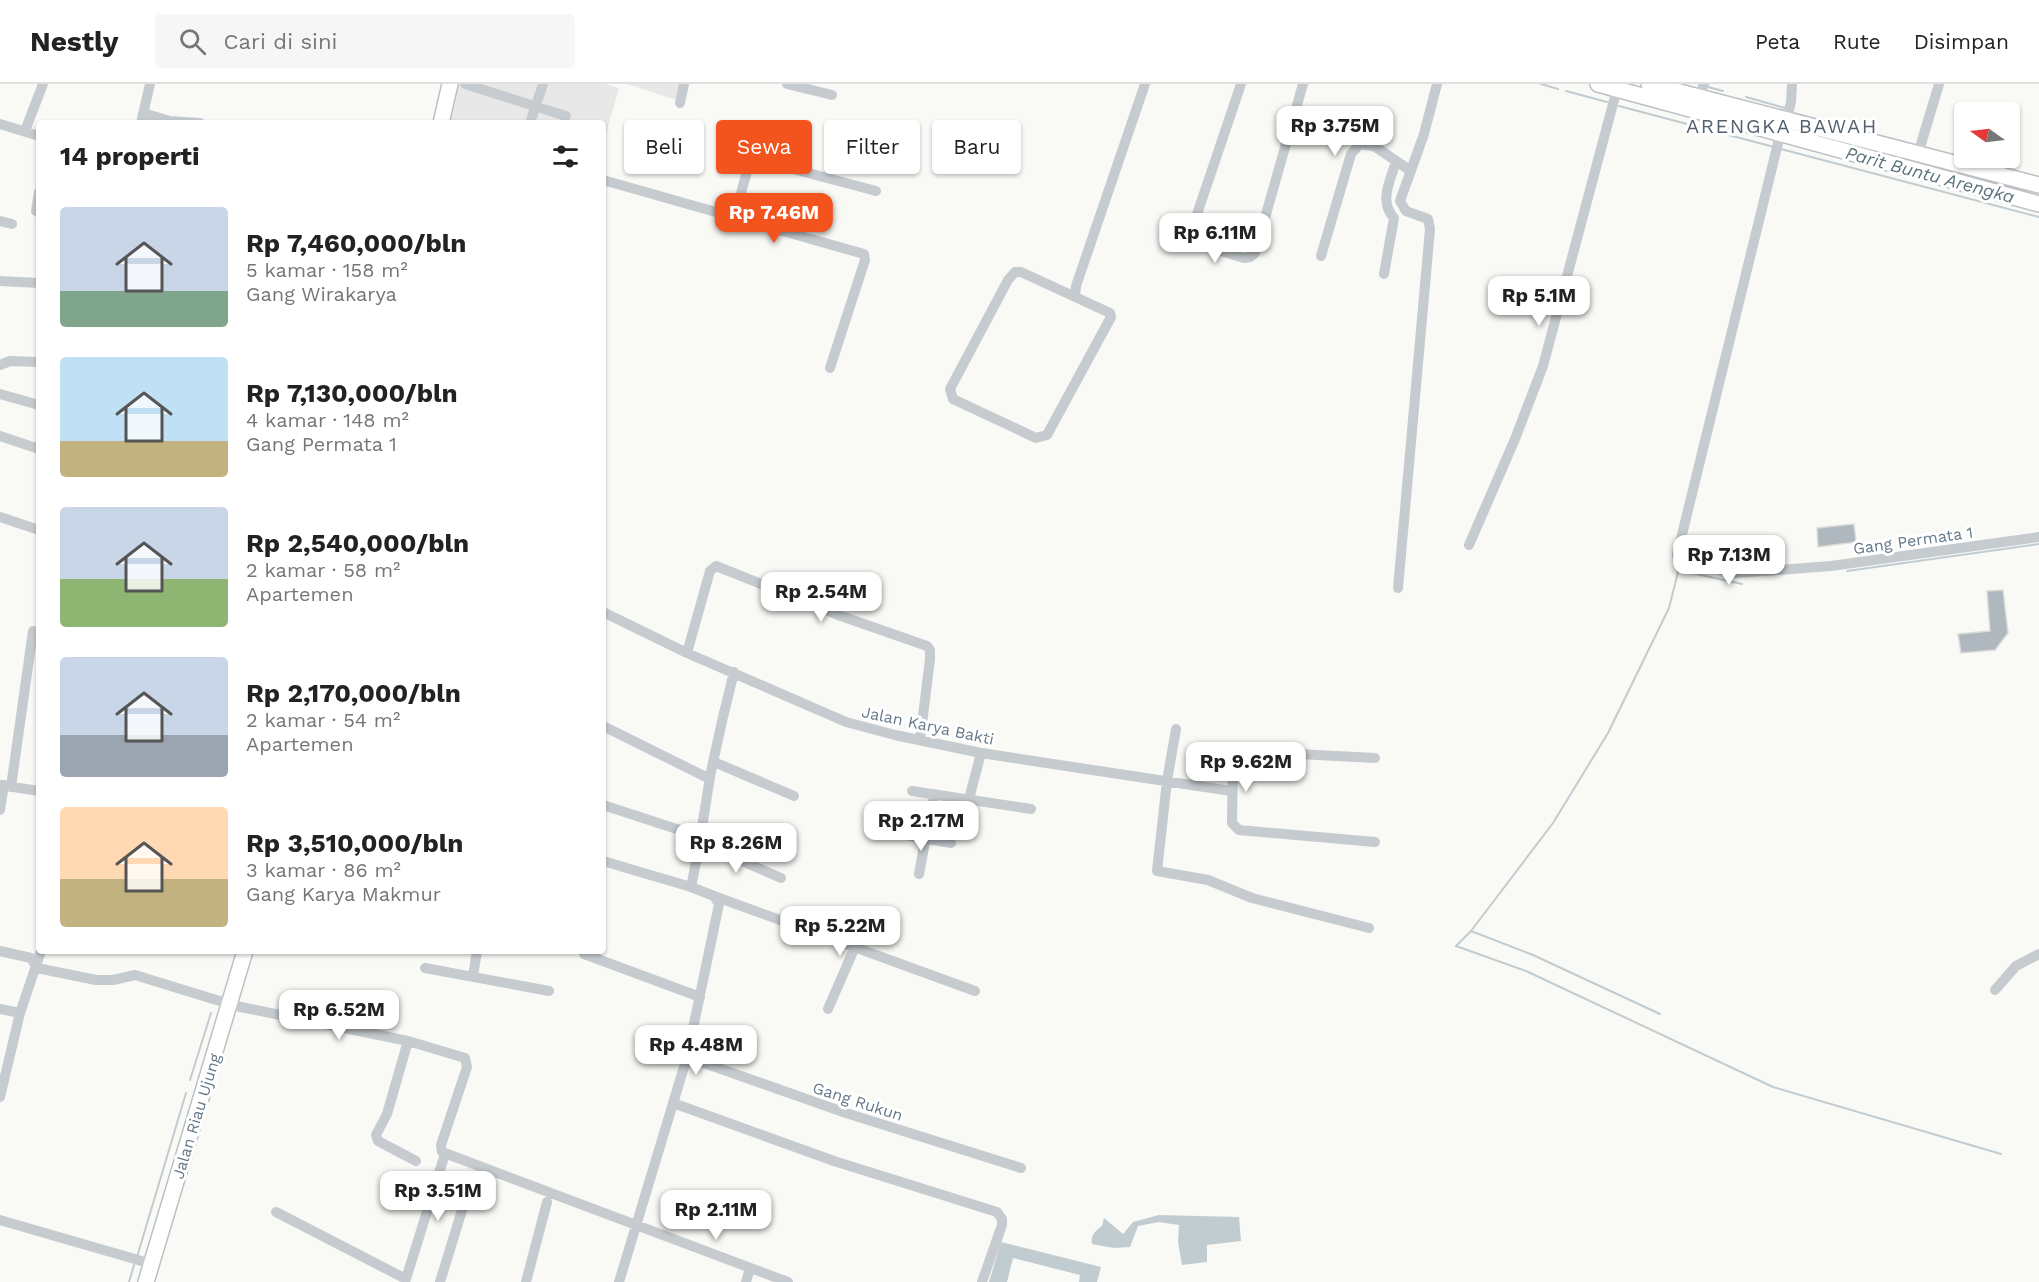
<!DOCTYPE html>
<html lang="id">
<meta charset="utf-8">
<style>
:root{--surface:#fff;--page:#f6f6f6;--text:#222;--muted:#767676;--line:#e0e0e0;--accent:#f3531d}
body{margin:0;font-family:"Work Sans",sans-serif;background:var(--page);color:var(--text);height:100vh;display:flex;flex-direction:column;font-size:22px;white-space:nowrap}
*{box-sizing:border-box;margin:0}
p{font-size:20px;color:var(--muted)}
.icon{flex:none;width:33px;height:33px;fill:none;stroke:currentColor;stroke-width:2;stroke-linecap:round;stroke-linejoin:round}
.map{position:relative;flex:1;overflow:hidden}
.sheet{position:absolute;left:36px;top:36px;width:570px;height:834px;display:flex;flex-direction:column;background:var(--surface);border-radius:6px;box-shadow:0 2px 4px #0004}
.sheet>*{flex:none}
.banner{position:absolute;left:624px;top:36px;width:570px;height:54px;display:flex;gap:12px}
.needle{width:39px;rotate:284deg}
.tools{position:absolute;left:1954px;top:18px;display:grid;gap:12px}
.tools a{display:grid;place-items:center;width:66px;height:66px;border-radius:6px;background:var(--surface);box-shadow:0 2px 4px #0004;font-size:30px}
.price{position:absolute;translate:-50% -51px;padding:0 14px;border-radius:12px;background:#fff;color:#222;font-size:20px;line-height:39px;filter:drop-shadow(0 2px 3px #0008)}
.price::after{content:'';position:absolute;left:50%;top:36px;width:18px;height:14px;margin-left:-9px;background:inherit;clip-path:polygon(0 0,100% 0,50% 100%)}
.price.current{background:var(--accent);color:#fff}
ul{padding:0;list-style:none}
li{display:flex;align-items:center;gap:18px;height:150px;padding:0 24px}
li span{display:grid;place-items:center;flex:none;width:168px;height:120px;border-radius:6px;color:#555}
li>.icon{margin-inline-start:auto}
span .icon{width:72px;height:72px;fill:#fffc;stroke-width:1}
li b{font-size:26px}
h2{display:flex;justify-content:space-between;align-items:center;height:72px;padding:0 24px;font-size:26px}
.pill{padding:0 21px;border-radius:6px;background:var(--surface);box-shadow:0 2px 4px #0004;font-size:21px;line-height:54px}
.pill.current{background:var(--accent);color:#fff}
header{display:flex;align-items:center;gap:36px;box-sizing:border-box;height:84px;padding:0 30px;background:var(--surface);border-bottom:2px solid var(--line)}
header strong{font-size:28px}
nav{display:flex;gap:33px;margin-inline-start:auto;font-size:21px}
.search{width:420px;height:54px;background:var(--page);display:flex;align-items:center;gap:15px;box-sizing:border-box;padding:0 21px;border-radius:6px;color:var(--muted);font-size:22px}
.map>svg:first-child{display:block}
.built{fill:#e7e8e7}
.water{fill:#c1ccd1}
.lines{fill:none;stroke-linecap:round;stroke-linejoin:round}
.stream{stroke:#c1ccd1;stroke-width:2}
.building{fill:#afb8be;stroke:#dbdbd9;stroke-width:1.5}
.primary-casing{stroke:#bcc0c4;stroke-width:18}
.street{stroke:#c6cbcf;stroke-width:10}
.primary{stroke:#fff;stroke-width:15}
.labels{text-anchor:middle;stroke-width:6;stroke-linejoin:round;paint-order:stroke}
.street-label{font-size:16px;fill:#65798a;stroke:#fff}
.water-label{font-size:18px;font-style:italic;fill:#5c747e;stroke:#fff}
.quarter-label{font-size:20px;letter-spacing:1.5px;fill:#54626e;stroke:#fff}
</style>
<header>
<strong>Nestly</strong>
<div class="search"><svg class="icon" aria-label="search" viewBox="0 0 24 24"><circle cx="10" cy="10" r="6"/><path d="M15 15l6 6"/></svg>Cari di sini</div>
<nav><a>Peta</a><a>Rute</a><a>Disimpan</a></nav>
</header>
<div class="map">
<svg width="2039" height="1198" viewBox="0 0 2039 1198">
<rect width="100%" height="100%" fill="#f9f9f6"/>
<path class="built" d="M458,0H606L619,4L603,60V39H449Z
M627,0H679L676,16Z"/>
<path class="water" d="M1159,1131L1239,1133L1241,1157L1207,1161V1178L1182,1181L1178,1158L1179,1141L1159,1138L1138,1142L1130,1163L1114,1164L1092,1160C1090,1152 1096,1146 1102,1142L1104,1134L1123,1150L1133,1138Z
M1001,1158L1101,1183L1097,1198H1079L1080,1191L1013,1174L1007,1198H989Z"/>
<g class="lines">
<path class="stream" d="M1541,0L1558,5
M1708,3L1723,7
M1566,7L1607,18
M1746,13L1785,24
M1619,22L1774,63
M1781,65L2039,133
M1681,476L1669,524L1608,649L1553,739L1471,847L1456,862L1526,887L1773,1003L2001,1070
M1678,486L1742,500
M1847,487L2039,460
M1471,847L1533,871L1660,930
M190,996L211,929
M137,1173L186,1009
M129,1198L135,1178"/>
</g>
<path class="building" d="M1854,440L1856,458L1818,463L1817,444Z
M2003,506L2008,549L1995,566L1961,569L1958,550L1990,547L1987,507Z"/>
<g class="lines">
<defs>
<path id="primary" d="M1598,0L2039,120
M1649,0L2039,101
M441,39L450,0
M146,1198L245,867"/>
</defs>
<use href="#primary" class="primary-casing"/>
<path class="street" d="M465,0L566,32
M787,0L832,11
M1241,0L1191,148L1193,155L1198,160L1244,174L1250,173L1255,169L1303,0
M1699,12L1704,0
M680,19L684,0
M143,29L170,37L200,39
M1787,34L1791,18L1792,0
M141,39L150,0
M530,39L543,0
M0,40L39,52
M25,47L43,0
M1780,51L1677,471L1699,481L1736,489L1831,482L2039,453
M1918,70L1939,0
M603,96L864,170L865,176L830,284
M39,108L36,127L39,128
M734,135L750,76L752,74L876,107
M0,137L12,140
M1321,172L1351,70L1360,60L1374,62L1411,87
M1015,188H1021L1110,229L1111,233L1047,351L1036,354L953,315L950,305L1008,196Z
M1384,190L1394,134C1378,117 1391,96 1396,77
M0,197L39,199
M1075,213L1076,202L1145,0
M0,281L10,277L39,278
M0,310L39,321
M0,352L39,365
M0,433L39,446
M1469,461L1515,355L1543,282L1617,5
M1398,504L1430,145L1428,135L1406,127L1400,117L1424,50L1437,0
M603,528L687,569L846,638L895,651L981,669L1231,707
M687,569L710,487L716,482L841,532L927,562L930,566V575L920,656
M603,642L710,695
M1176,645L1167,697L1157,787L1208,796L1252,814L1369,844
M1375,674L1240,667L1233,672L1232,739L1239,746L1375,758
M714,678L794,712
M0,701L39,707
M11,703L33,547
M912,707L1031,725
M969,715L981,669
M603,721L692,750
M0,726L4,701
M895,749L951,759
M701,759L781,794
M603,777L691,803L714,812L719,820L687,973L619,1198
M919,790L934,710
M691,803C699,766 704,730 710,693C717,658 725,623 734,588
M714,812L975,907
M0,867L31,874L37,884L96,896H113L135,891L236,922L408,957L465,974L467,983L441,1061L442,1068L788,1198
M584,870L700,913
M425,884L549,907
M473,892L477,867
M1995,906L2016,882L2039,870
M0,925L20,929
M828,925L855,863
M408,957L387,1030L376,1051L378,1057L416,1077
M687,973L846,1029L1021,1084
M0,1013L20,929L41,867
M673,1019L834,1077L997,1128L1002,1135V1141L982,1198
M276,1128L406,1195
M0,1136L152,1180
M405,1198L445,1070
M440,1198L470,1100
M526,1198L547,1118
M746,1198L750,1184"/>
<use href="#primary" class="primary"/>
</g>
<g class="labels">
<g class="street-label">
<text transform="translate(1913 456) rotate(-8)" y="6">Gang Permata 1</text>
<text transform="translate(928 641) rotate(12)" y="6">Jalan Karya Bakti</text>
<text transform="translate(858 1017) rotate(18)" y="6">Gang Rukun</text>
<text transform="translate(196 1032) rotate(-73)" y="6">Jalan Riau Ujung</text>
</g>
<g class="water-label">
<text transform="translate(1930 91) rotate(15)" y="6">Parit Buntu Arengka</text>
</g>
<g class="quarter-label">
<text x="1782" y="49">ARENGKA BAWAH</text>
</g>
</g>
</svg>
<div class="tools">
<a><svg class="needle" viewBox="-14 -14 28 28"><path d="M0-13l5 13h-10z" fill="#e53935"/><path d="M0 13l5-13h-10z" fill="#767676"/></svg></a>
</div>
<b class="price" style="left:1335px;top:73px">Rp 3.75M</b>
<b class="price current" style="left:774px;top:160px">Rp 7.46M</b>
<b class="price" style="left:1215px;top:180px">Rp 6.11M</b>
<b class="price" style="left:1539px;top:243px">Rp 5.1M</b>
<b class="price" style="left:1729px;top:502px">Rp 7.13M</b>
<b class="price" style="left:821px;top:539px">Rp 2.54M</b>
<b class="price" style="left:1246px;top:709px">Rp 9.62M</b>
<b class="price" style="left:921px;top:768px">Rp 2.17M</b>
<b class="price" style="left:736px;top:790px">Rp 8.26M</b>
<b class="price" style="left:840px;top:873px">Rp 5.22M</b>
<b class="price" style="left:339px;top:957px">Rp 6.52M</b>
<b class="price" style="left:696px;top:992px">Rp 4.48M</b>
<b class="price" style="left:438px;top:1138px">Rp 3.51M</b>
<b class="price" style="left:716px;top:1157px">Rp 2.11M</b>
<div class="banner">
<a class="pill">Beli</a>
<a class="pill current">Sewa</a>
<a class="pill">Filter</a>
<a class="pill">Baru</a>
</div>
<section class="sheet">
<h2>14 properti<svg class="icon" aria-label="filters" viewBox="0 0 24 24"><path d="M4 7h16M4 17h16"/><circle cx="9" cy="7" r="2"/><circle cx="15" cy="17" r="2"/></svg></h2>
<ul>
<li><span style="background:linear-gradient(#c9d6e8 70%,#7fa58c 0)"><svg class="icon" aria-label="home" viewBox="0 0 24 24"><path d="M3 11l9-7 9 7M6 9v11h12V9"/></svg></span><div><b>Rp 7,460,000/bln</b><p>5 kamar · 158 m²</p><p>Gang Wirakarya</p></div></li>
<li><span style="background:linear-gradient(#bfe0f5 70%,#c2b280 0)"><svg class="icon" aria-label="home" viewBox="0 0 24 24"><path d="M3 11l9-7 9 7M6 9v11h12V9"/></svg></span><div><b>Rp 7,130,000/bln</b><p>4 kamar · 148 m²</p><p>Gang Permata 1</p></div></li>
<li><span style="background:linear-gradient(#c9d6e8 60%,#8fb573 0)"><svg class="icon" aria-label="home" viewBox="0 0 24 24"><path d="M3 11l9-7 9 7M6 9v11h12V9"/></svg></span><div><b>Rp 2,540,000/bln</b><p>2 kamar · 58 m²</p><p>Apartemen</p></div></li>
<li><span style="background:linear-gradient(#c9d6e8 65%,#9aa5b1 0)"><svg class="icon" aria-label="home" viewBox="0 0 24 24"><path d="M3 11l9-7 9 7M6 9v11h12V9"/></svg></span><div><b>Rp 2,170,000/bln</b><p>2 kamar · 54 m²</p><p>Apartemen</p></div></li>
<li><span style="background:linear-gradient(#ffd9b3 60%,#c2b280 0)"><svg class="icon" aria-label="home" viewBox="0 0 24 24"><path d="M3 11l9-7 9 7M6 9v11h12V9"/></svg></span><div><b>Rp 3,510,000/bln</b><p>3 kamar · 86 m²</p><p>Gang Karya Makmur</p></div></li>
</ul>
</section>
</div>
